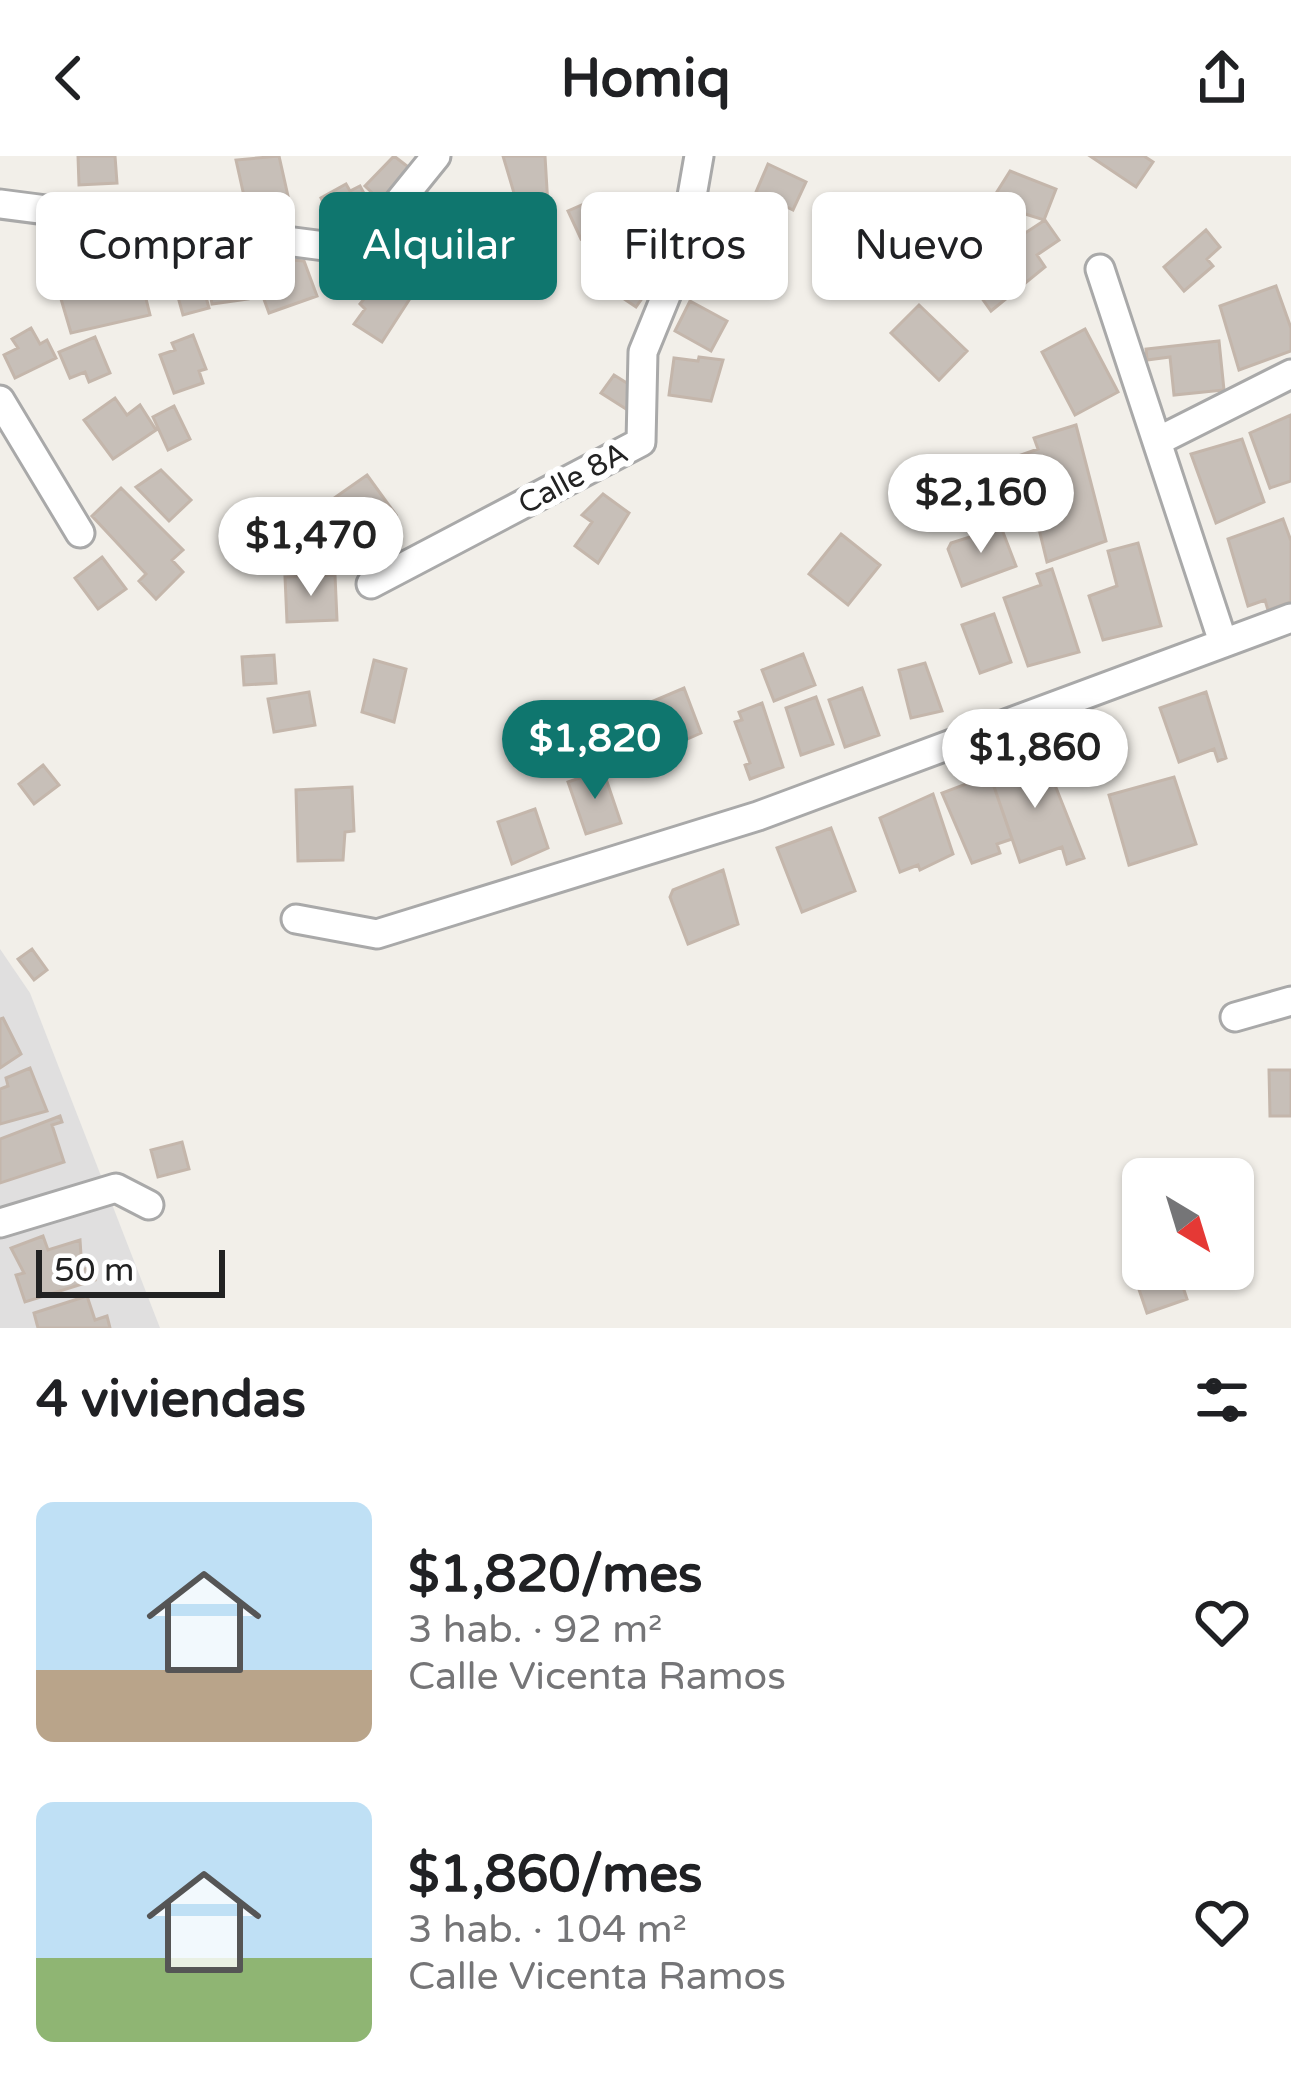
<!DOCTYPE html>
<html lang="es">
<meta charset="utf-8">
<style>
:root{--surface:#fff;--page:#f6f6f6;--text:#202124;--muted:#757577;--accent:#0f766e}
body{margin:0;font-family:"Varela Round",sans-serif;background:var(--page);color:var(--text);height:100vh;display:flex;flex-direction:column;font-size:45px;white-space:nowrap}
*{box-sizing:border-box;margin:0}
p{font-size:39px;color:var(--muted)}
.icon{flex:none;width:66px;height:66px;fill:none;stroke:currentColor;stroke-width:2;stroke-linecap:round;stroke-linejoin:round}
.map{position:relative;height:1172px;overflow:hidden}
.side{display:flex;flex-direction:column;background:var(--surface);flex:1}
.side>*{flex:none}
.hud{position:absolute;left:36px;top:36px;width:1221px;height:108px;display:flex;gap:24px}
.needle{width:78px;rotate:142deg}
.buttons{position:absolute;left:1122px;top:1002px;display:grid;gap:24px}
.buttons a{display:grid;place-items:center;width:132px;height:132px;border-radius:18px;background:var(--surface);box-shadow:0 3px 9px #0004;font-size:60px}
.scale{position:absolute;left:36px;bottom:30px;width:189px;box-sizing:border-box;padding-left:12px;border:6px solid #222;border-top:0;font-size:33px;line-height:42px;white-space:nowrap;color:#222;-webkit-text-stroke:9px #fff;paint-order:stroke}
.price{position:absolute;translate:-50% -102px;padding:0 27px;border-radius:42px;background:#fff;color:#222;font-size:39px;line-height:78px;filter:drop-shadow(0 3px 6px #0008)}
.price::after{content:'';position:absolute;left:50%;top:72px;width:36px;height:27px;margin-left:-18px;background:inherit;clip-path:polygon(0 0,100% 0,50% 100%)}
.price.current{background:var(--accent);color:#fff}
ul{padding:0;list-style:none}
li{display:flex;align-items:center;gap:36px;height:300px;padding:0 36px}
li span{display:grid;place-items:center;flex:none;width:336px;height:240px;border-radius:18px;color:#555}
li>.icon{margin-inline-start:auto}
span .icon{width:144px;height:144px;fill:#fffc;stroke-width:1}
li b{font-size:51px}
h2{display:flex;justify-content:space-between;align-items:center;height:144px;padding:0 36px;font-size:51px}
.chip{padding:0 42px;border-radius:18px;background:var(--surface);box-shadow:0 3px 9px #0004;font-size:42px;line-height:108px}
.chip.current{background:var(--accent);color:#fff}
header{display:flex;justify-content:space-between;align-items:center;height:156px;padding:0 36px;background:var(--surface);font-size:54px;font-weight:700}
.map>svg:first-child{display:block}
.residential{fill:#e0dfdf}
.building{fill:#c7bfb8;stroke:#c4b6ab;stroke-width:3}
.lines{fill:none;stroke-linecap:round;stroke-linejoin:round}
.minor-casing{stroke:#a9a9a9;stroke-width:33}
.minor{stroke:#fff;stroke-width:27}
.labels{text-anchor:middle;stroke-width:12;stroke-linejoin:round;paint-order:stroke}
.street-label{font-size:30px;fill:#222;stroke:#fff}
</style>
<header><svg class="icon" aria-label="back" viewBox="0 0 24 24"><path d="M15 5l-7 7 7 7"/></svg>Homiq<svg class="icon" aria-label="share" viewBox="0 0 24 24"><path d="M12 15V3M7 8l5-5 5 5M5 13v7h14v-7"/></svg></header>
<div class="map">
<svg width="1291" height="1172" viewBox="0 0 1291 1172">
<rect width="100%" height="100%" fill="#f2efe9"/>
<path class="residential" d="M0,793L30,837L160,1172H0Z"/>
<path class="building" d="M78,0H115L117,27L79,29Z
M279,0L288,40L246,49L236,4Z
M394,0L416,17L386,50L365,30Z
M503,0H545L548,50L508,60L503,39L514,37Z
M1090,0H1144L1153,6L1136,31Z
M768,8L806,26L793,54L756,36Z
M1010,15L1056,33L1044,64L990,47Z
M346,28L350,35L360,30L372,52L364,57L369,65L339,82L321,42Z
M447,42L496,81L478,104L428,64Z
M732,42L757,59L726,104L701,87Z
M584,48L597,76L581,83L568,55Z
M1045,64L1059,84L1037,99L1045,111L991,155L964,117Z
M1206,74L1220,91L1207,103L1213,110L1184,135L1164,111Z
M636,93L660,107L651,124L626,110Z
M111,95L113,107L136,103L150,159L71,177L51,109Z
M241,102L248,143L212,148L205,108Z
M292,104L304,105L317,140L269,157L258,127L274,121L271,111Z
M622,111L650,131L636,151L608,132Z
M199,116L209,152L183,159L173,123Z
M381,122L409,144L382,186L354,168L365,153L360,148Z
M1276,130L1291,172V195L1239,214L1220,150Z
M690,145L727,165L711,195L675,175Z
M919,149L967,195L939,224L891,177Z
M31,172L40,188L47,184L56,202L15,222L4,199L18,192L12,183Z
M1085,173L1118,236L1075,259L1042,196Z
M193,179L206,213L199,215L203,227L174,237L160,199L175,194L172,187Z
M95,181L110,217L89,226L85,216L70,222L59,196Z
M1219,185L1224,234L1174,239L1170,201L1147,204L1146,193Z
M699,201L723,204L711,245L669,239L674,202L698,205Z
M614,219L638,234L626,253L601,237Z
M115,242L127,259L140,249L156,274L113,303L84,264Z
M174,250L190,283L168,294L153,261Z
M1291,259V325L1270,332L1250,277Z
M1076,269L1106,385L1047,406L1021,299L1038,293L1034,282Z
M1242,283L1264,346L1216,367L1191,298Z
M161,314L191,344L169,365L136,331Z
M367,319L396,359L346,395L317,354Z
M121,332L183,394L172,404L183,416L156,443L139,425L146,418L92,360Z
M603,338L629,357L598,407L575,390L592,366L582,359Z
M1283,363L1291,385V446L1268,454L1265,444L1248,450L1228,383Z
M1001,371L1016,410L962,430L948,393L951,387Z
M841,378L880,409L848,449L809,418Z
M1138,387L1161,470L1103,484L1089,440L1117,430L1108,395Z
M102,401L126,433L98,453L75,422Z
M1052,413L1079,496L1028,510L1004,442L1041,429L1037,418Z
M335,419L337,464L287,466L285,421Z
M994,458L1011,506L980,517L962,469Z
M803,498L815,529L774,545L762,514Z
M274,499L276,527L244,529L242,501Z
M374,504L406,513L394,566L362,556Z
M925,507L942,555L911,562L899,514Z
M684,532L701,577L669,591L661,569L654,572L651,546Z
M862,532L879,579L845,591L829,544Z
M309,536L315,569L274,576L268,543Z
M1206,536L1226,602L1218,605L1214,593L1179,606L1160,552Z
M816,541L833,588L801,599L786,552Z
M762,547L783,611L750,623L745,609L750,607L735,566L742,564L739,556Z
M1043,599L1084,702L1067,708L1062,691L1020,706L990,619Z
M43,609L59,629L34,648L19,628Z
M603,614L621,667L586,678L568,626Z
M990,619L1012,683L997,688L1000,697L972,707L942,637Z
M1174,621L1196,688L1129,709L1109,639Z
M352,631L354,675L345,676L343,704L298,705L296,634Z
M933,638L953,698L920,714L918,709L900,716L880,662Z
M535,653L548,692L512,708L498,666Z
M831,672L855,735L802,756L777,692Z
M723,714L738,768L688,788L670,741L673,734Z
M32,793L47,814L34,824L18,803Z
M3,862L21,898L0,912V863Z
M30,912L47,955L0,968V933L8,930L6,922Z
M1269,914H1291V960H1270Z
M60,960L62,966L52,969L64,1006L0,1027V983Z
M182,986L189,1013L158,1021L151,994Z
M43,1080L48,1094L80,1084L82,1114L91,1111L95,1124L25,1146L16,1119L24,1117L11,1092Z
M1143,1093V1113H1177L1187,1143L1147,1157L1127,1098Z
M87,1140L95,1164L107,1160L110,1172H38L34,1157Z"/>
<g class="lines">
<defs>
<path id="minor" d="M0,48L340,92L381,68L436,0
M1100,113L1223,486
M0,244L80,377
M1158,285L1291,218
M371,428L641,286L643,196L681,103L699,0
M296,763L377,778L758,660L1291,462
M1235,861L1291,845
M0,1067L116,1032L149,1049"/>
</defs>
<use href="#minor" class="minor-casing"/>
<use href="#minor" class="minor"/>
</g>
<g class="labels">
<g class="street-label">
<text transform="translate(573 322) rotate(-28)" y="10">Calle 8A</text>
</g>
</g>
</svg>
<div class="buttons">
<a><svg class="needle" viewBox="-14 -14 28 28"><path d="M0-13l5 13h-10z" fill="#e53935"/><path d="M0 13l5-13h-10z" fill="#757577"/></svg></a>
</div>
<div class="scale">50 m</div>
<b class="price" style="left:981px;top:400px">$2,160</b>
<b class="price" style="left:311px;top:443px">$1,470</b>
<b class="price current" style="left:595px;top:646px">$1,820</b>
<b class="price" style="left:1035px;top:655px">$1,860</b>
<div class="hud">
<a class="chip">Comprar</a>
<a class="chip current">Alquilar</a>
<a class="chip">Filtros</a>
<a class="chip">Nuevo</a>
</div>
</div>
<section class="side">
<h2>4 viviendas<svg class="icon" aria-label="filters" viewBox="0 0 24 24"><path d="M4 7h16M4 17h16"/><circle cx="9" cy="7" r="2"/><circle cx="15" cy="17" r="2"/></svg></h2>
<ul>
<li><span style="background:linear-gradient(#bfe0f5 70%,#b9a48a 0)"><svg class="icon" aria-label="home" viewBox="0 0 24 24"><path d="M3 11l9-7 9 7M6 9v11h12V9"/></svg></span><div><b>$1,820/mes</b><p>3 hab. · 92 m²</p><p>Calle Vicenta Ramos</p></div><svg class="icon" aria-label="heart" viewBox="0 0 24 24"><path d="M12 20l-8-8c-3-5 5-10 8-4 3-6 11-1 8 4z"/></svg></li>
<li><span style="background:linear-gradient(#bfe0f5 65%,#8fb573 0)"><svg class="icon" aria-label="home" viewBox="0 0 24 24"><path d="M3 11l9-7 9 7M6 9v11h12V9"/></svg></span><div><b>$1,860/mes</b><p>3 hab. · 104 m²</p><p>Calle Vicenta Ramos</p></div><svg class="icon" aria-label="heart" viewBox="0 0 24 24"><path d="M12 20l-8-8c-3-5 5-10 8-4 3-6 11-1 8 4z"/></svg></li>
</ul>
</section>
